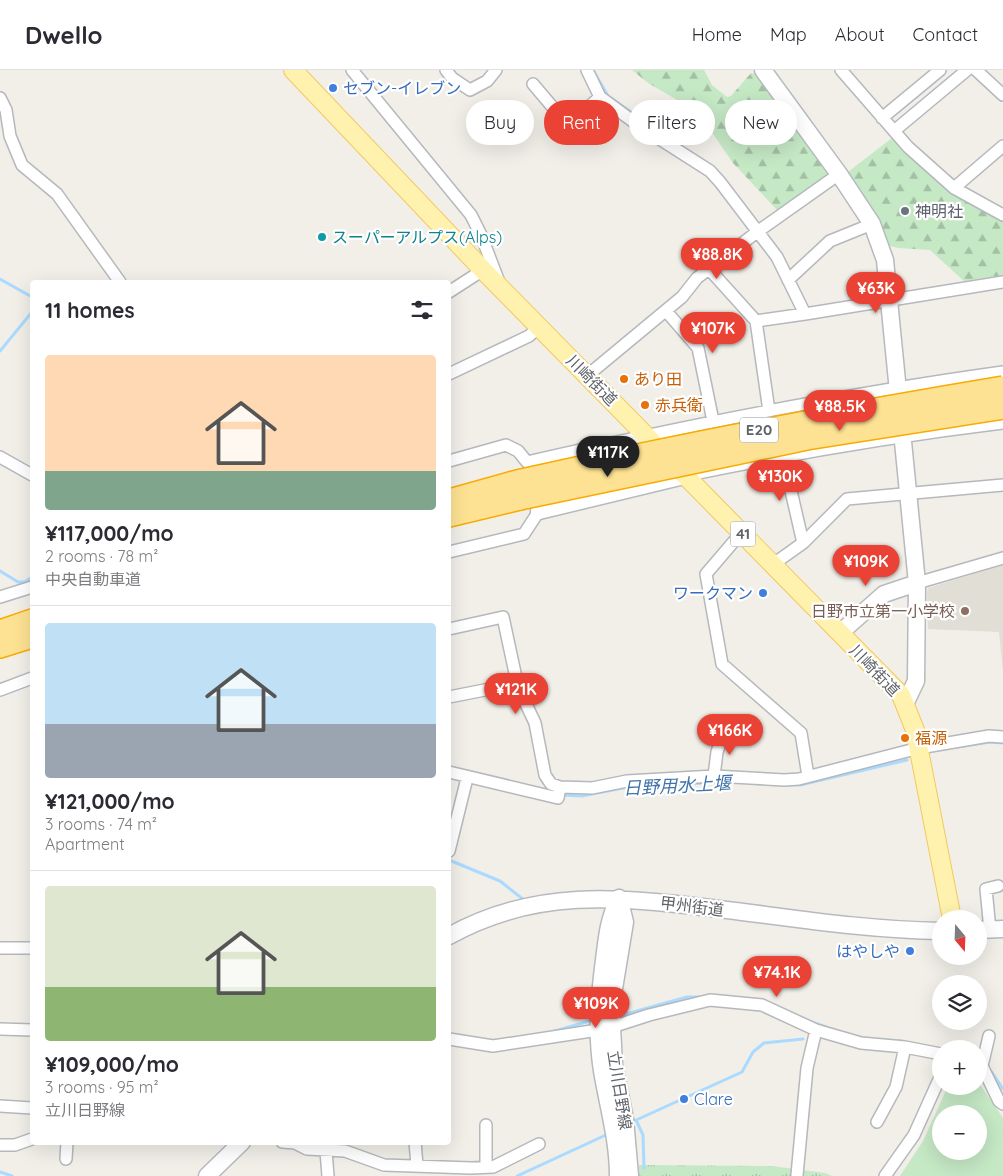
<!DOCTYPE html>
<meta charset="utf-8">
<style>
:root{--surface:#fff;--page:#f2f2f3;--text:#2b2b33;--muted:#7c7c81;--line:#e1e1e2;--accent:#ea4335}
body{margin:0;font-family:Quicksand,"Noto Sans JP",sans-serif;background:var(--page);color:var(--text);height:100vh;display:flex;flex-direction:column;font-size:19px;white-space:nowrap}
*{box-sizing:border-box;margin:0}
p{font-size:16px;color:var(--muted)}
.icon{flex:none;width:28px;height:28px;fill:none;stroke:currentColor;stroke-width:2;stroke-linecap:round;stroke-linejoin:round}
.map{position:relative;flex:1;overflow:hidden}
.drawer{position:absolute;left:30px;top:210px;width:421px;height:865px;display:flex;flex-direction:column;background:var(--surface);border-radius:5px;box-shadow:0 5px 20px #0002}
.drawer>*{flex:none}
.top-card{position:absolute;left:466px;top:30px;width:461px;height:45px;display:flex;gap:10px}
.needle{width:32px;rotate:161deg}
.tools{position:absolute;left:932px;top:840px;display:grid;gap:10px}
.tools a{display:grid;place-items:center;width:55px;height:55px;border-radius:50%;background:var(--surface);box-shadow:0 5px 20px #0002;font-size:25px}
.price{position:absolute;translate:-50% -42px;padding:0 11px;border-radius:18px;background:var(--accent);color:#fff;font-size:16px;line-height:32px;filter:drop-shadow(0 1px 2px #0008)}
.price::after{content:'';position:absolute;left:50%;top:30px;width:15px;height:11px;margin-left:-8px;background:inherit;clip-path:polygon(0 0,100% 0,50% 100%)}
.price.on{background:#222;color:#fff}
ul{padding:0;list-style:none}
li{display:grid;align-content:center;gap:10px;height:265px;padding:0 15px}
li+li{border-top:1px solid var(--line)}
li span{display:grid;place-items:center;height:155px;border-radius:5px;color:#555}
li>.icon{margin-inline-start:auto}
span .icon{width:90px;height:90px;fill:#fffc;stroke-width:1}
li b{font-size:21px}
h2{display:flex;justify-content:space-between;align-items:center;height:60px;padding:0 15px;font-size:21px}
.pill{padding:0 18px;border-radius:22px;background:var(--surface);box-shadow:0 5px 20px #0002;font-size:18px;line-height:45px}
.pill.on{background:var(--accent);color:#fff}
header{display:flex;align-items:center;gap:30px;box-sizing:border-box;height:70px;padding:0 25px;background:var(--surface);border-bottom:1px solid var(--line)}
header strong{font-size:24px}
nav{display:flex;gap:28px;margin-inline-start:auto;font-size:18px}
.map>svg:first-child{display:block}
.education{fill:#e1ded6}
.green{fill:#c5e8c5;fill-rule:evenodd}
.forest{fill:url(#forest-firs)}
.park{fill:url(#park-tufts)}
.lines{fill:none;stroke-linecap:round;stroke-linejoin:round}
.stream{stroke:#aadaff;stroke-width:3}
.street-casing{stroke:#b5b8bc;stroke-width:14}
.secondary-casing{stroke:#b6babf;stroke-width:19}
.primary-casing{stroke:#f2c960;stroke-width:20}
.highway-casing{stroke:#f9ab00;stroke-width:24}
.street{stroke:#fff;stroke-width:11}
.secondary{stroke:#fff;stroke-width:16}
.primary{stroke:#fff2af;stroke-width:18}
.highway{stroke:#fde293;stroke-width:21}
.highway-bridge-casing{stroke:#f9ab00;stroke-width:24;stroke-linecap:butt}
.highway-bridge{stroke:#fde293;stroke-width:21}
.shop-dot{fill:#3f7fe0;stroke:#fff;stroke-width:2}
.worship-dot{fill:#6b7280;stroke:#fff;stroke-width:2}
.culture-dot{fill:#0f9aa8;stroke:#fff;stroke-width:2}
.food-dot{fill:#e8710a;stroke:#fff;stroke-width:2}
.education-dot{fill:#8d6e63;stroke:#fff;stroke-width:2}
.labels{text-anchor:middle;stroke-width:4.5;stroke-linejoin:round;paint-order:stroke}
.shield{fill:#fff;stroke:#8f9295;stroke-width:1}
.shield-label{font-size:15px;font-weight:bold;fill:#5f6368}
.shop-label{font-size:16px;fill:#366cbe;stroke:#fff;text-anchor:start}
.worship-label{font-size:16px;fill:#5b616d;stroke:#fff;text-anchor:start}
.culture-label{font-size:16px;fill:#0d838f;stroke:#fff;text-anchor:start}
.food-label{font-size:16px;fill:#c56008;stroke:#fff;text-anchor:start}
.street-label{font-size:16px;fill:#5f6368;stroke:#fff}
.education-label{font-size:16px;fill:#785e54;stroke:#fff;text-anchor:end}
.water-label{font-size:18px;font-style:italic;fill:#4174aa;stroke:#fff}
</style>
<header>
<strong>Dwello</strong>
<nav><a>Home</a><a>Map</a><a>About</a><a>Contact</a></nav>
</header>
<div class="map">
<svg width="1003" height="1106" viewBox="0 0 1003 1106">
<defs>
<pattern id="forest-firs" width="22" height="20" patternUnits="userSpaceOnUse" patternTransform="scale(1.25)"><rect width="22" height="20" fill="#c5e8c5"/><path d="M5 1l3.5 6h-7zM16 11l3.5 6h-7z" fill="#a3c0a4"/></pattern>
<pattern id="park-tufts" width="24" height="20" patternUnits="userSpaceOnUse" patternTransform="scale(1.25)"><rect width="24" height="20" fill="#c5e8c5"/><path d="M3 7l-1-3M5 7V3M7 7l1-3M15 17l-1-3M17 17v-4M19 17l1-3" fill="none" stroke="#a3c0a4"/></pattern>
</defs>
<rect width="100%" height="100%" fill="#f1efe8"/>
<path class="education" d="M1003,495V602L999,562L928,559L927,523L928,518Z"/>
<path class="green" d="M979,1013L1003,1048V1106H900L923,1071L948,1016H979ZM941,1044H979V1081H941Z"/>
<path class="forest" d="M632,0H704L712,15L727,27L731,26L751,3L759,5L825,93L829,107L777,140L733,93L698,42L648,13Z
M892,68L929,103L965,131L1003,151V205L964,211L930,180L898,178L886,175L844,105Z"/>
<path class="park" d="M639,1095L772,1096L825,1103L832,1106H639Z"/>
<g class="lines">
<path class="stream" d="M593,0L608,26L681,77
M0,209L32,227
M0,281L32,242
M0,501L18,512H25L32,507
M957,677L990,672L1003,673
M758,714L800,715L907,690
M562,725L582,726L628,717L722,712
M449,790L500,811L524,830
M619,946L687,927H698
M806,950L840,962
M555,961L593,950
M885,970L901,971
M991,1001L1003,1019
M636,1050L643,1065L644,1098
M634,1051L742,1002L753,982L764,973L803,969
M0,1102L12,1106
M517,1106L608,1064"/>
<defs>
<path id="street" d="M352,0L471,145L481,165L499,212
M446,0L452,8L470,20L487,11L496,0
M587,0L600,27L638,55L710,101L720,112L777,187L805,244L756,251
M841,0L908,77L954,118L1003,145
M976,0L1003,25
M533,14L566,53L575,49L600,27
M0,28L6,40L10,66L22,95L57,124L120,212
M882,48L940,0
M894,61L967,0
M954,118L1003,76
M709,199L756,251L769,341
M788,210L830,171L872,154
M449,222L483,200
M666,241L698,278L713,351
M805,244L1003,212
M449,304L529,266L539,257
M588,305L682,227L697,208L757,162L839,104
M783,386L803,473
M0,387L32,405
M449,391L506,375L518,381L527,392C684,356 843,324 1003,302
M684,406C790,384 896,366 1003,353
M741,463L706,504L722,594L801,663L808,706
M449,482L524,464L539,441L538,435
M772,495L803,473L847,429L1003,415
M917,513L1003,488
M0,527L32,517
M449,559L503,547L518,617L535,653L545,705L551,714L560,717L592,718L627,711L714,706L784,710L799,709L919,678L989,666L1003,667
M0,620L32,608
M449,627L505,616
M449,702L558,728L560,717
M714,706L717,682L724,661
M449,781L467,708
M990,860L986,819L998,816
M0,878H32
M612,957L649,945L710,930L762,935L816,960L861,973L905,977L941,984
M0,959L32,960
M449,969L493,976L598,960
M979,995L982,996L999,1031L1003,1034
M982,996L989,966
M0,1036L32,1038
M877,1052L896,1017L905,977
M282,1072L295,1073L307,1079L345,1081L384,1095L471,1098L493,1097L539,1074
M415,1072L417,1095
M0,1075H15L32,1069
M326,1081L328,1106
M66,1089L67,1072
M486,1096V1055
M797,1105L807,998L816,960
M885,1106L914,1065L941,1005"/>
<path id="secondary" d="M763,0L839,104L872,154L885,190L917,513L916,611L906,632
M539,441L684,406
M840,563L884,524L917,513
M619,828L625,852L612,931V957L614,994L625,1049L630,1106
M979,860L1003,859
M449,866C535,818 617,827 711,838C787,847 864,860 941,861
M207,1106L242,1072
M618,1106C618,1070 608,1036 602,1001C596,963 599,928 604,890C607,867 608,850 619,828"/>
<path id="primary" d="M293,0L483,200L901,625L915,660L952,849"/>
<path id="highway" d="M449,430L517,411
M449,446L520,429
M0,561L32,550
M0,577L32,567"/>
</defs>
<use href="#street" class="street-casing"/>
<use href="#secondary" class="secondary-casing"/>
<use href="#primary" class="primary-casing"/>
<use href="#highway" class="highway-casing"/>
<use href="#street" class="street"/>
<use href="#secondary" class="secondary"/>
<use href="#primary" class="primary"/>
<use href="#highway" class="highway"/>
<defs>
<path id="highway-bridge" d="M517,411C678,375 840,344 1003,317
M520,429L807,369L1003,338"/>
</defs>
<use href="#highway-bridge" class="highway-bridge-casing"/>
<use href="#highway-bridge" class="highway-bridge"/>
</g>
<g class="shop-dot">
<circle cx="333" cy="18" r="5"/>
<circle cx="763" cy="523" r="5"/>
<circle cx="910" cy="881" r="5"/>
<circle cx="684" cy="1029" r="5"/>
</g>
<circle class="worship-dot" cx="905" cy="141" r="5"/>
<circle class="culture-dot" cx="322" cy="167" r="5"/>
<g class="food-dot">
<circle cx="624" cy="309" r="5"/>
<circle cx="645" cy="335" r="5"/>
<circle cx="905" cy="668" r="5"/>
</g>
<circle class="education-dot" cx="965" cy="541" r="5"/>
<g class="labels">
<g class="shield">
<rect x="740" y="347.5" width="38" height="25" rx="4"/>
<rect x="730.5" y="451.5" width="25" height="25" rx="4"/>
</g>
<g class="shield-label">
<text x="759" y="365">E20</text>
<text x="743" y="469">41</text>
</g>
<g class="shop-label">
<text x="343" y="24">セブン-イレブン</text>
<text x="753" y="529" text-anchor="end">ワークマン</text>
<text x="900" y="887" text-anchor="end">はやしや</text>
<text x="694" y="1035">Clare</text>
</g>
<g class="worship-label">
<text x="915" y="147">神明社</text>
</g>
<g class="culture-label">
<text x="332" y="173">スーパーアルプス(Alps)</text>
</g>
<g class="food-label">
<text x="634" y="315">あり田</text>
<text x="655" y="341">赤兵衛</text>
<text x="915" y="674">福源</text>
</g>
<g class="street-label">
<text transform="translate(592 310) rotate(45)" y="6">川崎街道</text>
<text transform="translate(875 600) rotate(46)" y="6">川崎街道</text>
<text transform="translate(692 836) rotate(7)" y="6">甲州街道</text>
<text transform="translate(620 1020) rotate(81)" y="6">立川日野線</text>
</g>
<g class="education-label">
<text x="955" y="547">日野市立第一小学校</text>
</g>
<g class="water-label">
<text transform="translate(677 716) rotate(-3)" y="6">日野用水上堰</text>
</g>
</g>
</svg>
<div class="tools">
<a><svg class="needle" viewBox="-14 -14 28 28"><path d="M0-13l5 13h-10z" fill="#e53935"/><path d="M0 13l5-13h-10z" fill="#7c7c81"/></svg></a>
<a><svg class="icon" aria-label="layers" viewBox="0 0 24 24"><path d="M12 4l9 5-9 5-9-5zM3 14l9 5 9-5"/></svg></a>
<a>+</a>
<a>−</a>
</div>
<b class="price" style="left:717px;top:210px">¥88.8K</b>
<b class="price" style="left:876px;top:244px">¥63K</b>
<b class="price" style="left:713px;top:284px">¥107K</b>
<b class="price" style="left:840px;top:362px">¥88.5K</b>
<b class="price on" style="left:608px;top:408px">¥117K</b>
<b class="price" style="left:780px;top:432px">¥130K</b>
<b class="price" style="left:866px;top:517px">¥109K</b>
<b class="price" style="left:516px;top:645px">¥121K</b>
<b class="price" style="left:730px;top:686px">¥166K</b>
<b class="price" style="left:777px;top:928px">¥74.1K</b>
<b class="price" style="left:596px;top:959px">¥109K</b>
<div class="top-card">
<a class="pill">Buy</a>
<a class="pill on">Rent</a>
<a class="pill">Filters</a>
<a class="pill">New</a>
</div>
<section class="drawer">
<h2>11 homes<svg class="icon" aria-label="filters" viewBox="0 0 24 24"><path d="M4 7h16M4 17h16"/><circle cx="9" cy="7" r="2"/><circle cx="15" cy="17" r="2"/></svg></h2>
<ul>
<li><span style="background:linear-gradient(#ffd9b3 75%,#7fa58c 0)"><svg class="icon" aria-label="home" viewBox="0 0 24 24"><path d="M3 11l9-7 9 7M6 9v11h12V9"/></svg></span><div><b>¥117,000/mo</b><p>2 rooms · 78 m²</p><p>中央自動車道</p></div></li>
<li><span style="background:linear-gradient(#bfe0f5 65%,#9aa5b1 0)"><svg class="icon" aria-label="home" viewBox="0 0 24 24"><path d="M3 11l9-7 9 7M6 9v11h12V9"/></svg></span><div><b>¥121,000/mo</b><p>3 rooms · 74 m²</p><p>Apartment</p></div></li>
<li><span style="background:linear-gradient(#dfe7d0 65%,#8fb573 0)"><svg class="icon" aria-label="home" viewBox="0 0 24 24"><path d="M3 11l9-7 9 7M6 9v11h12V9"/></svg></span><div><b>¥109,000/mo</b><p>3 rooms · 95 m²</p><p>立川日野線</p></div></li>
</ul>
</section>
</div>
